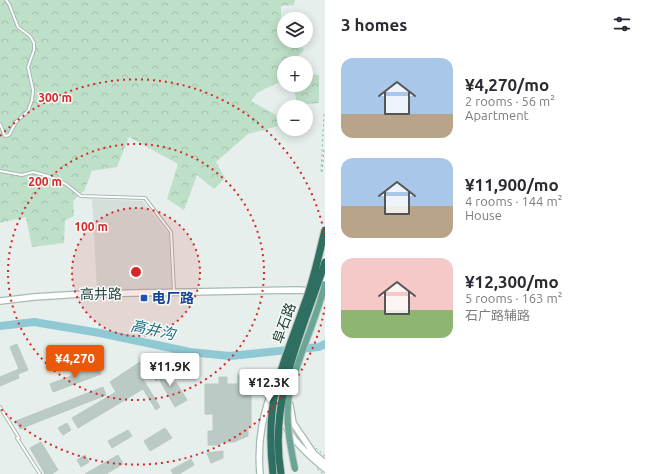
<!DOCTYPE html>
<meta charset="utf-8">
<style>
:root{--surface:#fff;--page:#f7f7f7;--text:#2b2b33;--muted:#7c7c81;--accent:#ea580c}
body{margin:0;font-family:Ubuntu,"Noto Sans SC",sans-serif;background:var(--page);color:var(--text);height:100vh;display:flex;flex-direction:column;font-size:15px;white-space:nowrap}
*{box-sizing:border-box;margin:0}
p{font-size:13px;color:var(--muted)}
.icon{flex:none;width:22px;height:22px;fill:none;stroke:currentColor;stroke-width:2;stroke-linecap:round;stroke-linejoin:round}
.map{position:relative;flex:1;overflow:hidden}
.details{display:flex;flex-direction:column;background:var(--surface);width:324px}
.details>*{flex:none}
.fabs{position:absolute;left:277px;top:12px;display:grid;gap:8px}
.fabs a{display:grid;place-items:center;width:36px;height:36px;border-radius:50%;background:var(--surface);box-shadow:0 2px 10px #0003;font-size:20px}
.price{position:absolute;translate:-50% -34px;padding:0 9px;border-radius:4px;background:#fff;color:#222;font-size:13px;line-height:26px;filter:drop-shadow(0 1px 2px #0008)}
.price::after{content:'';position:absolute;left:50%;top:24px;width:12px;height:9px;margin-left:-6px;background:inherit;clip-path:polygon(0 0,100% 0,50% 100%)}
.price.on{background:var(--accent);color:#fff}
ul{padding:0;list-style:none}
li{display:flex;align-items:center;gap:12px;height:100px;padding:0 16px}
li span{display:grid;place-items:center;flex:none;width:112px;height:80px;border-radius:12px;color:#555}
li>.icon{margin-inline-start:auto}
span .icon{width:48px;height:48px;fill:#fffc;stroke-width:1}
li b{font-size:17px}
h2{display:flex;justify-content:space-between;align-items:center;height:48px;padding:0 16px;font-size:17px}
main{display:flex;flex:1;min-height:0}
.map>svg:first-child{display:block}
.built{fill:#d4dfda}
.forest{fill:url(#forest-crowns)}
.lines{fill:none;stroke-linecap:round;stroke-linejoin:round}
.river{stroke:#8ec9d4;stroke-width:8}
.building{fill:#bbcac4;stroke:#b8c9c2}
.lane-casing{stroke:#a8b8b2;stroke-width:4}
.secondary-casing{stroke:#a4bbb3;stroke-width:8}
.path{stroke:#86b3a5;stroke-width:1;stroke-dasharray:2 3;stroke-linecap:butt}
.lane{stroke:#fff;stroke-width:2}
.secondary{stroke:#fff;stroke-width:5.5}
.primary-bridge-casing{stroke:#c2cac8;stroke-width:8;stroke-linecap:butt}
.highway-bridge-casing{stroke:#c2cac8;stroke-width:9;stroke-linecap:butt}
.primary-bridge{stroke:#6aa596;stroke-width:6}
.highway-bridge{stroke:#2f6f62;stroke-width:7}
.ring{fill:none;stroke:#d62828;stroke-width:2;stroke-dasharray:2 4}
.transit-dot{fill:#1a4fb4;stroke:#f7fbf9;stroke-width:1.5}
.labels{text-anchor:middle;stroke-width:3;stroke-linejoin:round;paint-order:stroke}
.street-label{font-size:14px;fill:#24423a;stroke:#f7fbf9}
.transit-label{font-size:14px;font-weight:bold;fill:#164399;stroke:#f7fbf9;text-anchor:start}
.water-label{font-size:15px;font-style:italic;fill:#1c6f80;stroke:#f7fbf9}
.centre{fill:#d62828;stroke:#f7fbf9;stroke-width:2}
.ring-label{font-size:12px;text-anchor:middle;font-weight:bold;fill:#d62828;stroke:#f7fbf9;stroke-width:3;stroke-linejoin:round;paint-order:stroke}
</style>
<main>
<div class="map">
<svg width="325" height="474" viewBox="0 0 325 474">
<defs>
<pattern id="forest-crowns" width="20" height="18" patternUnits="userSpaceOnUse"><rect width="20" height="18" fill="#bfe0c8"/><path d="M2 6a3 3 0 1 1 6 0M12 15a3 3 0 1 1 6 0" fill="none" stroke="#a4c1ad"/></pattern>
</defs>
<rect width="100%" height="100%" fill="#e6efeb"/>
<path class="built" d="M92,199L143,201L169,234L172,290L97,291Z"/>
<path class="forest" d="M0,0H295L294,5L281,6V26L284,27V41H299L304,50L292,63H284V84L277,83L257,93L251,101L276,115L278,126L248,134L216,162L225,178L214,189L197,175L184,210L167,199L178,164L129,137L117,167L92,171L84,191L73,201L74,216L65,220L64,243L32,247L26,217L0,223Z
M306,71L311,74L319,75V103L297,105L294,86L291,85H306Z"/>
<g class="lines">
<path class="river" d="M0,326L34,322L100,333L190,352L230,356L319,347L325,344"/>
</g>
<path class="building" d="M17,344L28,370L18,374L19,378L0,386V377L19,369L10,347Z
M79,347L82,355L56,366L53,358Z
M140,362L144,369L139,373L160,407L156,410L143,389L78,428L72,418L116,392L110,382Z
M97,366L101,374L53,392L50,384Z
M162,367L172,384L176,382L187,400L175,407L159,379L156,381L151,374Z
M238,375L257,376V383H251V426H248V436L234,442H223L218,445H208V431H213V414H205V384H219V377H227V384H238Z
M103,387L106,395L20,429L16,421Z
M67,423L71,430L63,435L58,428Z
M165,428L172,438L150,451L144,441Z
M128,430L132,436L112,448L108,441Z
M41,442L58,470L52,474H45L30,448Z
M223,451V458L211,463L207,453Z
M85,455L89,462L81,467L77,460Z
M118,455L123,464L106,474H85Z
M191,459L194,465L179,474H173L171,470Z"/>
<g class="lines">
<defs>
<path id="lane" d="M0,124L5,136L9,135L16,122L28,111L32,100L33,90L28,67L34,50V43L30,36L18,27L9,4L6,0
M0,171L22,175L33,172L48,176L66,184L81,196L145,198L171,232L174,291
M0,407L19,438H17L40,474"/>
<path id="secondary" d="M322,289L325,274
M0,301L34,297L82,294L296,290L321,291
M277,393C278,428 300,448 325,469
M290,405L293,423L314,454L325,463
M260,474C257,439 263,412 276,379"/>
</defs>
<use href="#lane" class="lane-casing"/>
<use href="#secondary" class="secondary-casing"/>
<path class="path" d="M324,150L322,173L321,171L324,113H325
M316,448L325,456
M317,469L323,474"/>
<use href="#lane" class="lane"/>
<use href="#secondary" class="secondary"/>
<defs>
<path id="primary-bridge" d="M295,469C290,445 285,419 289,395C297,357 316,322 325,284"/>
<path id="highway-bridge" d="M273,474C270,446 269,417 276,389C283,360 295,332 305,303C314,279 319,254 325,230
M281,474C268,399 303,331 325,262"/>
</defs>
<use href="#primary-bridge" class="primary-bridge-casing"/>
<use href="#highway-bridge" class="highway-bridge-casing"/>
<use href="#primary-bridge" class="primary-bridge"/>
<use href="#highway-bridge" class="highway-bridge"/>
</g>
<circle cx="136" cy="272" r="64" fill="#d62828" fill-opacity=".12"/>
<g class="ring">
<circle cx="136" cy="272" r="64"/>
<circle cx="136" cy="272" r="128"/>
<path d="M325 307A192 192 0 0 1 0 408M0 136A192 192 0 0 1 325 237"/>
</g>
<rect class="transit-dot" x="140" y="294" width="8" height="8" rx="2"/>
<g class="labels">
<g class="street-label">
<text transform="translate(101 294) rotate(-1)" y="5">高井路</text>
<text transform="translate(284 323) rotate(-70)" y="5">阜石路</text>
</g>
<g class="transit-label">
<text x="152" y="303">电厂路</text>
</g>
<g class="water-label">
<text transform="translate(153 330) rotate(12)" y="5">高井沟</text>
</g>
</g>
<circle cx="136" cy="272" r="6" class="centre"/>
<g class="ring-label">
<text x="55" y="102">300 m</text>
<text x="45" y="186">200 m</text>
<text x="91" y="231">100 m</text>
</g>
</svg>
<div class="fabs">
<a><svg class="icon" aria-label="layers" viewBox="0 0 24 24"><path d="M12 4l9 5-9 5-9-5zM3 14l9 5 9-5"/></svg></a>
<a>+</a>
<a>−</a>
</div>
<b class="price on" style="left:75px;top:379px">¥4,270</b>
<b class="price" style="left:170px;top:387px">¥11.9K</b>
<b class="price" style="left:269px;top:403px">¥12.3K</b>
</div>
<section class="details">
<h2>3 homes<svg class="icon" aria-label="filters" viewBox="0 0 24 24"><path d="M4 7h16M4 17h16"/><circle cx="9" cy="7" r="2"/><circle cx="15" cy="17" r="2"/></svg></h2>
<ul>
<li><span style="background:linear-gradient(#a9c7e8 70%,#b9a48a 0)"><svg class="icon" aria-label="home" viewBox="0 0 24 24"><path d="M3 11l9-7 9 7M6 9v11h12V9"/></svg></span><div><b>¥4,270/mo</b><p>2 rooms · 56 m²</p><p>Apartment</p></div></li>
<li><span style="background:linear-gradient(#a9c7e8 60%,#b9a48a 0)"><svg class="icon" aria-label="home" viewBox="0 0 24 24"><path d="M3 11l9-7 9 7M6 9v11h12V9"/></svg></span><div><b>¥11,900/mo</b><p>4 rooms · 144 m²</p><p>House</p></div></li>
<li><span style="background:linear-gradient(#f6c9c9 65%,#8fb573 0)"><svg class="icon" aria-label="home" viewBox="0 0 24 24"><path d="M3 11l9-7 9 7M6 9v11h12V9"/></svg></span><div><b>¥12,300/mo</b><p>5 rooms · 163 m²</p><p>石广路辅路</p></div></li>
</ul>
</section>
</main>
